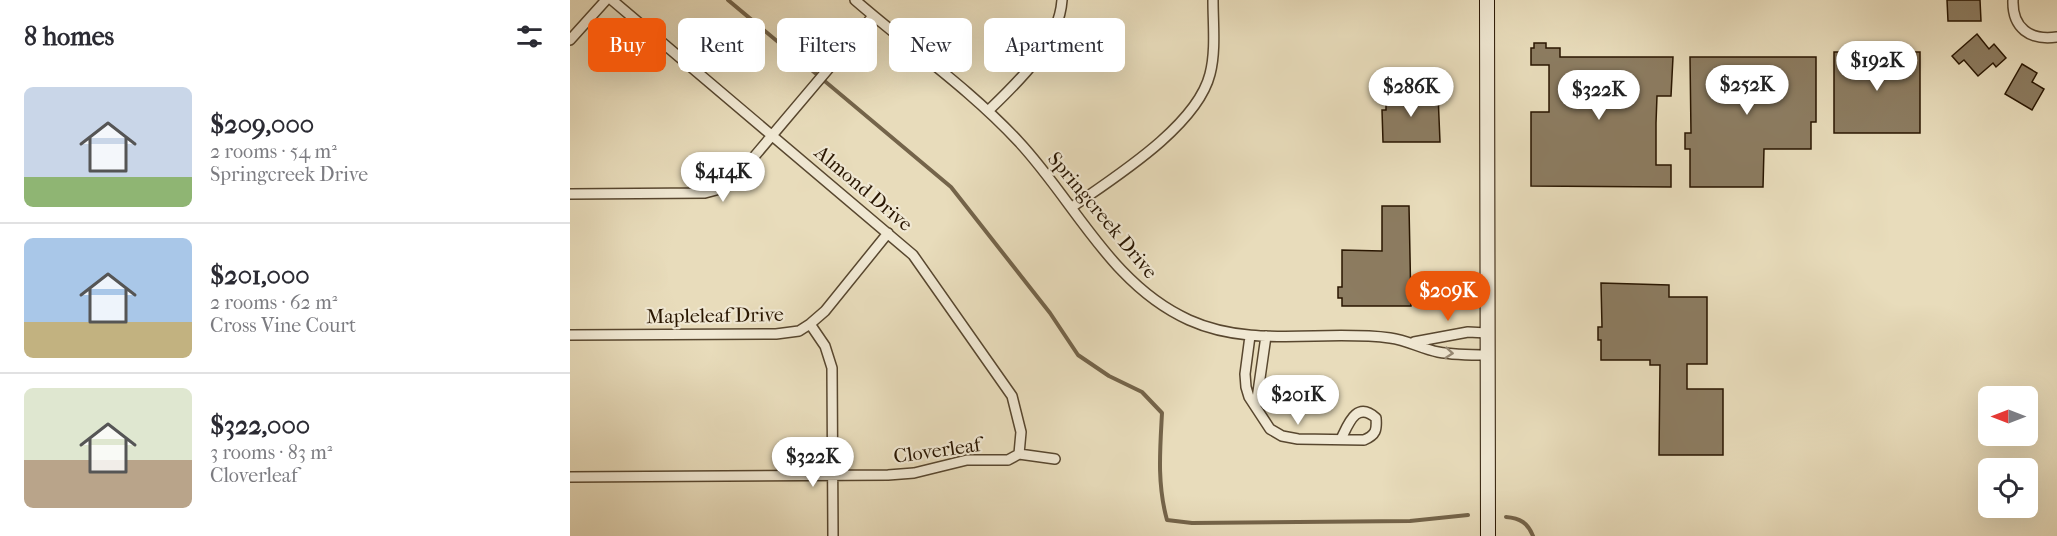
<!DOCTYPE html>
<meta charset="utf-8">
<style>
:root{--surface:#fff;--page:#f2f2f3;--text:#2b2b33;--muted:#7c7c81;--line:#e1e1e2;--accent:#ea580c}
body{margin:0;font-family:"IM FELL French Canon",serif;background:var(--page);color:var(--text);height:100vh;display:flex;flex-direction:column;font-size:22px;white-space:nowrap}
*{box-sizing:border-box;margin:0}
p{font-size:20px;color:var(--muted)}
.icon{flex:none;width:33px;height:33px;fill:none;stroke:currentColor;stroke-width:2;stroke-linecap:round;stroke-linejoin:round}
.map{position:relative;flex:1;overflow:hidden}
.details{display:flex;flex-direction:column;background:var(--surface);width:570px}
.details>*{flex:none}
.banner{position:absolute;left:18px;top:18px;width:570px;height:54px;display:flex;gap:12px}
.needle{width:39px;rotate:270deg}
.buttons{position:absolute;left:1408px;top:386px;display:grid;gap:12px}
.buttons a{display:grid;place-items:center;width:60px;height:60px;border-radius:9px;background:var(--surface);box-shadow:0 6px 24px #0002;font-size:30px}
.price{position:absolute;translate:-50% -51px;padding:0 14px;border-radius:21px;background:#fff;color:#222;font-size:20px;line-height:39px;filter:drop-shadow(0 2px 3px #0008)}
.price::after{content:'';position:absolute;left:50%;top:36px;width:18px;height:14px;margin-left:-9px;background:inherit;clip-path:polygon(0 0,100% 0,50% 100%)}
.price.active{background:var(--accent);color:#fff}
ul{padding:0;list-style:none}
li{display:flex;align-items:center;gap:18px;height:150px;padding:0 24px}
li+li{border-top:2px solid var(--line)}
li span{display:grid;place-items:center;flex:none;width:168px;height:120px;border-radius:9px;color:#555}
li>.icon{margin-inline-start:auto}
span .icon{width:72px;height:72px;fill:#fffc;stroke-width:1}
li b{font-size:26px}
h2{display:flex;justify-content:space-between;align-items:center;height:72px;padding:0 24px;font-size:26px}
.tag{padding:0 21px;border-radius:9px;background:var(--surface);box-shadow:0 6px 24px #0002;font-size:21px;line-height:54px}
.tag.active{background:var(--accent);color:#fff}
main{display:flex;flex:1;min-height:0}
.map>svg:first-child{display:block}
.lines{fill:none;stroke-linecap:round;stroke-linejoin:round}
.stream{stroke:#74644a;stroke-width:4}
.building{fill:#8c7c61;stroke:#281500;stroke-width:1.5}
.street-casing{stroke:#58472f;stroke-width:12}
.secondary-casing{stroke:#281500;stroke-width:16}
.street{stroke:#f0e8d3;stroke-width:9}
.secondary{stroke:#f0e8d3;stroke-width:14}
.oneway{stroke:#968974}
.labels{text-anchor:middle;stroke-width:4.5;stroke-linejoin:round;paint-order:stroke}
.street-label{font-size:20px;fill:#281500;stroke:#f0e8d3}
</style>
<main>
<section class="details">
<h2>8 homes<svg class="icon" aria-label="filters" viewBox="0 0 24 24"><path d="M4 7h16M4 17h16"/><circle cx="9" cy="7" r="2"/><circle cx="15" cy="17" r="2"/></svg></h2>
<ul>
<li><span style="background:linear-gradient(#c9d6e8 75%,#8fb573 0)"><svg class="icon" aria-label="home" viewBox="0 0 24 24"><path d="M3 11l9-7 9 7M6 9v11h12V9"/></svg></span><div><b>$209,000</b><p>2 rooms · 54 m²</p><p>Springcreek Drive</p></div></li>
<li><span style="background:linear-gradient(#a9c7e8 70%,#c2b280 0)"><svg class="icon" aria-label="home" viewBox="0 0 24 24"><path d="M3 11l9-7 9 7M6 9v11h12V9"/></svg></span><div><b>$201,000</b><p>2 rooms · 62 m²</p><p>Cross Vine Court</p></div></li>
<li><span style="background:linear-gradient(#dfe7d0 60%,#b9a48a 0)"><svg class="icon" aria-label="home" viewBox="0 0 24 24"><path d="M3 11l9-7 9 7M6 9v11h12V9"/></svg></span><div><b>$322,000</b><p>3 rooms · 83 m²</p><p>Cloverleaf</p></div></li>
</ul>
</section>
<div class="map">
<svg width="1487" height="536" viewBox="0 0 1487 536">
<rect width="100%" height="100%" fill="#e8dcbb"/>
<filter id="stains"><feTurbulence type="fractalNoise" baseFrequency=".00333" numOctaves="4"/><feColorMatrix values="0 0 0 0 .2 0 0 0 0 .09 0 0 0 0 .02 0 0 0 .5 -.17"/></filter>
<radialGradient id="worn" r=".72"><stop offset=".6" stop-color="#630" stop-opacity="0"/><stop offset="1" stop-color="#630" stop-opacity=".3"/></radialGradient>
<g class="lines">
<path class="stream" d="M158,0L381,187L480,313L508,355L539,376L572,392L592,413C590,450 587,484 597,520L622,523L840,521L898,515
M936,517C950,518 958,523 963,536"/>
</g>
<path class="building" d="M1377,0H1410L1411,21H1378Z
M1407,34L1419,49L1424,44L1436,58L1426,67L1423,63L1408,76L1394,60L1389,64L1382,56Z
M964,43H976V48H990V57H1103L1101,96H1087L1086,123V165H1101V187L961,186V112H979V65H961V48H964Z
M1264,52H1350V133H1264Z
M1120,57H1246V122H1241V149H1194L1193,187H1120V149H1115V133H1121Z
M1452,64L1467,73L1462,82L1474,89L1462,110L1435,94Z
M816,94H868L870,142H813L812,110H816Z
M812,206H839L841,306H772V298H768V287H772V250L812,251Z
M1031,283L1099,285V297H1137V364H1117V389H1153V455H1089L1090,365H1080V360H1031V340H1028V327H1032Z"/>
<g class="lines">
<defs>
<path id="street" d="M42,0L343,255L442,396L451,432L449,454
M285,0C339,47 400,89 449,142C505,202 541,285 619,320C683,349 753,329 820,338C837,340 852,349 868,352C884,355 901,355 918,355
M1443,0C1442,28 1460,41 1487,37
M0,40L36,0
M418,111C448,82 489,44 492,0
M0,194L135,193L150,189L172,171L303,16
M502,207C545,177 627,126 640,74C646,51 643,24 643,0
M240,324L255,346L262,368L263,536
M0,335L206,334L229,331L240,324L255,311L318,233
M680,336L675,374L676,387L679,397L700,429L712,436L728,439L794,440C806,435 807,430 806,418C786,400 778,425 771,439
M844,342L898,332L917,333
M686,406L696,336
M0,477L318,475L344,473L397,460H438L449,454L485,459"/>
<path id="secondary" d="M917,0L918,536"/>
</defs>
<use href="#street" class="street-casing"/>
<use href="#secondary" class="secondary-casing"/>
<use href="#street" class="street"/>
<use href="#secondary" class="secondary"/>
</g>
<defs><path id="oneway-chevron" d="M-2-3.5L2.5 0L-2 3.5" fill="none" stroke-width="1.6" stroke-linecap="round" stroke-linejoin="round" transform="scale(1.5)"/></defs>
<use class="oneway" href="#oneway-chevron" transform="translate(879 353) rotate(5)"/>
<g class="labels">
<g class="street-label">
<text transform="translate(294 188) rotate(40)" y="7">Almond Drive</text>
<text transform="translate(533 215) rotate(50)" y="7">Springcreek Drive</text>
<text transform="translate(145 315) rotate(-1)" y="7">Mapleleaf Drive</text>
<text transform="translate(367 450) rotate(-8)" y="7">Cloverleaf</text>
</g>
</g>
<rect width="100%" height="100%" filter="url(#stains)"/>
<rect width="100%" height="100%" fill="url(#worn)"/>
</svg>
<div class="buttons">
<a><svg class="needle" viewBox="-14 -14 28 28"><path d="M0-13l5 13h-10z" fill="#e53935"/><path d="M0 13l5-13h-10z" fill="#7c7c81"/></svg></a>
<a><svg class="icon" aria-label="locate" viewBox="0 0 24 24"><circle cx="12" cy="12" r="6"/><path d="M12 2v4M12 18v4M2 12h4M18 12h4"/></svg></a>
</div>
<b class="price" style="left:1307px;top:92px">$192K</b>
<b class="price" style="left:1177px;top:116px">$252K</b>
<b class="price" style="left:841px;top:118px">$286K</b>
<b class="price" style="left:1029px;top:121px">$322K</b>
<b class="price" style="left:153px;top:203px">$414K</b>
<b class="price active" style="left:878px;top:322px">$209K</b>
<b class="price" style="left:728px;top:426px">$201K</b>
<b class="price" style="left:243px;top:488px">$322K</b>
<div class="banner">
<a class="tag active">Buy</a>
<a class="tag">Rent</a>
<a class="tag">Filters</a>
<a class="tag">New</a>
<a class="tag">Apartment</a>
</div>
</div>
</main>
